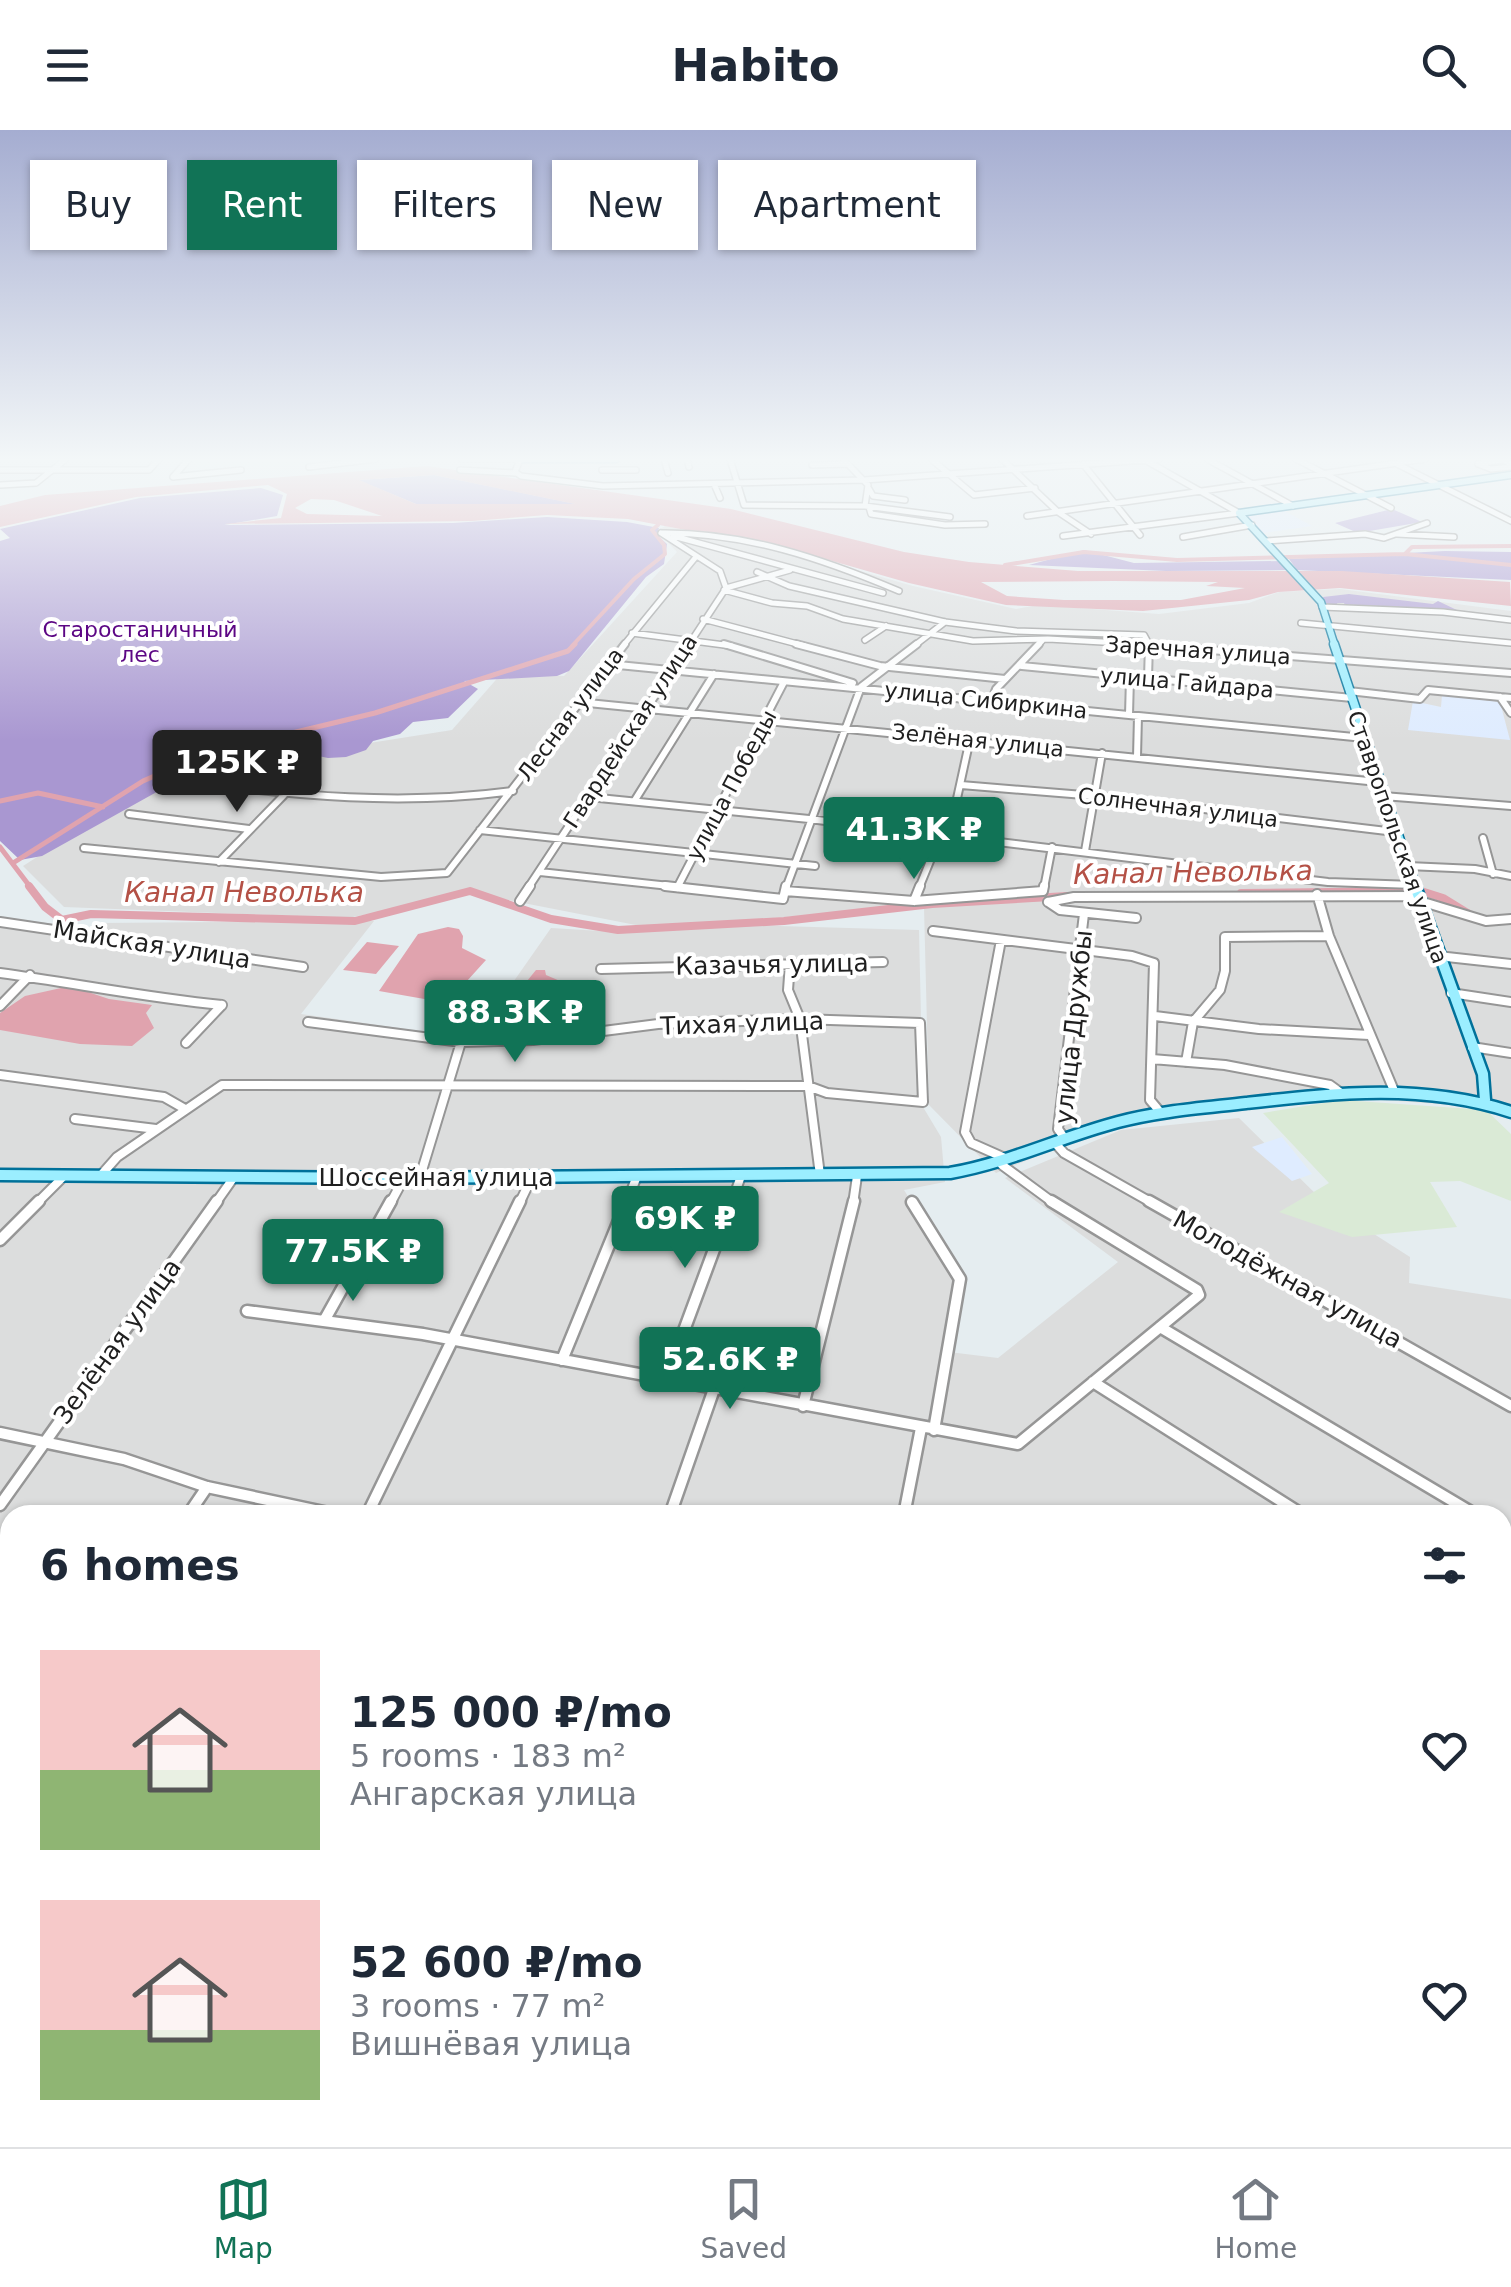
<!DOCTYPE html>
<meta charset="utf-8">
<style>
:root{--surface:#fff;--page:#f2f2f3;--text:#1f2937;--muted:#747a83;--line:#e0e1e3;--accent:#117356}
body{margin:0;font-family:"DejaVu Sans",sans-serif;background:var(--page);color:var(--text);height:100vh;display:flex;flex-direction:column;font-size:38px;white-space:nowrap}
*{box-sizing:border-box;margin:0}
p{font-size:32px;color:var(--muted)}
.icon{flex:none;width:55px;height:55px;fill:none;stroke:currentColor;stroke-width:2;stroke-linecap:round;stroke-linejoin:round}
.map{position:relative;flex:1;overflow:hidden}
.sheet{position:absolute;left:0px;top:1375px;width:1512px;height:642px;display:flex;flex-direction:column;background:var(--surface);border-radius:30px 30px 0 0;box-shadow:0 2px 8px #0004}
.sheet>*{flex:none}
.guide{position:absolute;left:30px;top:30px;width:1000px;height:90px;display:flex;gap:20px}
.price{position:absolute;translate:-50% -85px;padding:0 22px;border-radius:10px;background:var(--accent);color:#fff;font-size:32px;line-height:65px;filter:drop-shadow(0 2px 5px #0008)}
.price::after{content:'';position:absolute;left:50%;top:60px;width:30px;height:22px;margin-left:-15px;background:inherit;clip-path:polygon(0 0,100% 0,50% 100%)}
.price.active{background:#222;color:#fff}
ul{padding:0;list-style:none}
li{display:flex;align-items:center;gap:30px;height:250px;padding:0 40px}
li span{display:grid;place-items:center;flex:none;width:280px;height:200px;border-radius:0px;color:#555}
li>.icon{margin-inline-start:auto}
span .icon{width:120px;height:120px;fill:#fffc;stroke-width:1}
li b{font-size:42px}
h2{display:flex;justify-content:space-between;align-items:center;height:120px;padding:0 40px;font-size:42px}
.chip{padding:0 35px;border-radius:0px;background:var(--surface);box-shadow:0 2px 8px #0004;font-size:35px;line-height:90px}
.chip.active{background:var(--accent);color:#fff}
header{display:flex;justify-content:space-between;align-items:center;height:130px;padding:0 40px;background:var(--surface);font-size:45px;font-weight:700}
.dock{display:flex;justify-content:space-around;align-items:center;height:140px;border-top:2px solid var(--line);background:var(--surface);font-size:28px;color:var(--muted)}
.dock a{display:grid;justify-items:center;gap:5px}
.dock .active{color:var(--accent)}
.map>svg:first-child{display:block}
.residential{fill:#dcdddd}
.industrial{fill:#daead6}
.education{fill:#dfecff}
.military{fill:#d7f3ef}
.forest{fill:#a997d1}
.water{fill:#e0a3ae;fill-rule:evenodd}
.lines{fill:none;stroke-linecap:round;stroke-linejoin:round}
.canal-far2{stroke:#e0a3ae;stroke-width:4}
.canal-far1{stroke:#e0a3ae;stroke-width:5}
.canal{stroke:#e0a3ae;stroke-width:8}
.minor-far4-casing{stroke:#969696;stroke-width:8}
.minor-far3-casing{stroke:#969696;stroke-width:10}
.minor-far2-casing{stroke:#969696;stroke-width:12}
.minor-far1-casing{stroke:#969696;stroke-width:15}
.minor-casing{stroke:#969696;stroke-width:19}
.major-far2-casing{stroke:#00719a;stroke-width:9}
.major-far1-casing{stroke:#00719a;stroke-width:11}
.major-casing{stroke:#00719a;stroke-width:15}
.minor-far4{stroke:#fff;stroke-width:5}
.minor-far3{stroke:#fff;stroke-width:6}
.minor-far2{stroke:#fff;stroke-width:8}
.minor-far1{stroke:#fff;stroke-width:10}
.minor{stroke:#fff;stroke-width:14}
.major-far2{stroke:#9beeff;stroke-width:6}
.major-far1{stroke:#9beeff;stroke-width:8}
.major{stroke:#9beeff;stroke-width:10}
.labels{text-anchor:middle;stroke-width:8;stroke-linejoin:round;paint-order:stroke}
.far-park-label{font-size:22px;fill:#5c0684;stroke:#fff}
.far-street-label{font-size:22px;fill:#1f1f1f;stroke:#fff}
.street-label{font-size:25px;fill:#1f1f1f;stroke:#fff}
.water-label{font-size:28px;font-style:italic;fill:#b45146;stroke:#fff}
</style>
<header><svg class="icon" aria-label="menu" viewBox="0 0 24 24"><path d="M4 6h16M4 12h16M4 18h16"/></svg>Habito<svg class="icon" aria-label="search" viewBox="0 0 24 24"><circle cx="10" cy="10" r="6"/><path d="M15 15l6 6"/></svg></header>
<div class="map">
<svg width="1511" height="2017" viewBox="0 0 1511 2017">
<rect width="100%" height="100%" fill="#e5edf0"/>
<path class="residential" d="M665,396L783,419L913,456L1016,479L1038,475L1159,484L1249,473L1279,462L1340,459L1511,481V989L1497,978L1340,967L1113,995L996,1043L929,975L924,777L646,797L473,763L348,788L64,777L23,736L166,645L452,600L501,544L564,546L677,422L657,401Z
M0,787L93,799L99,793L374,791L301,884L462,907L479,901L551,798L618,802L748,795L919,800L923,977L941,1007L945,1052L904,1060L960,1149L949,1222L998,1228L1118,1132L1005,1048L1121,1000L1239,988L1324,1072L1410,1127L1409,1153L1511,1169V1604L1502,1599V1385H10V1666L0,1679Z"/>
<path class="industrial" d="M1342,970L1486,980L1511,1004V1071L1460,1051L1430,1052L1457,1097L1352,1107L1279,1082L1329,1053L1263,983Z"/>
<path class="education" d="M1281,379L1312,396L1263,403L1244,385Z
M1442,565L1500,572L1510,610L1408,600L1413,571L1441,577Z
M1282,1007L1312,1044L1292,1051L1252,1017Z"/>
<path class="military" d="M199,329H341L337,334L216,338H198L199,335H194Z"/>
<path class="forest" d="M434,345L581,375L416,374L358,350Z
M261,358L283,365L277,386L224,395L453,393L547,387L627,392L659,398L657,405L667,414L664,434L646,447L569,541L557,546L464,551L478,559L448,588L413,592L400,604L373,611L366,620L346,627L328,628L294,621L254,624L205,635L42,726L20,730L0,711V411L10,408L0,399L140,368Z
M1392,379L1422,392L1358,403L1335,393Z
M1084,420L1134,433L1281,431L1288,440L1166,441L1029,435Z
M1445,421L1511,422V450L1297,440L1289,429Z
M1349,464L1433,474L1438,471L1461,482L1346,477L1344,473H1337L1338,476L1325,474L1323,467Z"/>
<path class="water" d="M427,336L731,379L904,422L969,432L1078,441H1342L1510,452L1511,476L1340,458L1278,462L1249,470L1143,481L1006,475L909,453L801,422L628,389L547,385L472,391L224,394L281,388L287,364L268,355L136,367L0,397V376L45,365ZM434,345L575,374H416L359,350ZM311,369L334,370L382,386L307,384L295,378ZM1114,451L1218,452L1206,456L1245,458L1181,470H1064L1007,466L981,452Z
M448,797L459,799L463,806L462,818L486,830L447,873L379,861L418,804Z
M367,812L399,816L376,844L343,840Z
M536,840H545L546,845L560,851L538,893L509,888L515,878L510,872Z
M70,856L109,869L152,875L146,883L154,898L132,916L80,914L0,900V883L25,866Z"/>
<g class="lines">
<path class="canal-far2" d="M1511,416L1412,417L1405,424L1511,435
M1005,435L1084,422L1177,430L1405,424
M572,516L634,449L665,424L664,415L652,400L658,395"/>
<path class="canal-far1" d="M0,671L38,663L103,677
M0,717L31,758
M13,733L143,651L175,637L234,617L375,583L568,521L575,514"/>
<path class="canal" d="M29,756L45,777L62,790L91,784L355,791L470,761L551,789L618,800L784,791L932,774L1067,766
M1421,761L1443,768L1469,784
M1241,763L1411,761"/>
<defs>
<path id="minor-far4" d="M189,329L173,347L241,340
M462,329H520L515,342L521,346L603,356L864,350L1159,329
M664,329L668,343
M687,329L689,337
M730,329L744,375L865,376L950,387
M843,329L868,355L865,376
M931,329L974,365L1035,358
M1002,329L1058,382L1091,404
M1207,329L1293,376
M1296,329L1391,378
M1145,330L1239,383
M1083,334L1140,405
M1397,334L1511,391
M1511,334L1502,330L1478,334L1491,339L1511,337
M812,335L848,334
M309,337L376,329
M0,340H149L159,329
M460,340L515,343
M602,340H636
M714,354L720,368
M0,355L36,353L66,329
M869,359L873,366L905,370
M869,377L871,384L945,395L985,394
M1027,386L1425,329
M661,403C745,402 823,429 899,461
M661,403L720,441L726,458L688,516
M1397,404L1454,407
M673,406L883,463
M1063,406L1239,383
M1183,407L1252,395
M1266,411L1365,404L1384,408L1427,393
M757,442L789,456L945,492L1016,501L1144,505L1150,516
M726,458L790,440
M724,460L772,473L807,476L843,489L973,511L1048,509L1175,516
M1322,477L1443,482L1511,490
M703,489L805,516
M1301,493L1511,513
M632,503L732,516
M865,510L886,496
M623,516L695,428
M914,516L945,492
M1037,516L1042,511"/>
<path id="minor-far3" d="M724,514L853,553
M796,514L880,536L1005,549
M1131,514L1511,543
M608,534L1364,608
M1022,536L1352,568
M1148,548L1149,514
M1349,561L1420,569L1428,560L1511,568
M1500,567L1511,583
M578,572L1378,652
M991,572L996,559L1039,514
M1129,585L1130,547
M1137,627L1138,586
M186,651C296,666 402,676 513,661
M961,655L1096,666L1395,702
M1383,666L1511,676
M589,667L809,689L1328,752L1414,755
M635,670L714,544
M129,684L249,699
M480,700L815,736
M949,705L970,609
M1483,708L1493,744
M84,718L381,747L447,743L625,514
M1085,721L1102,623
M219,732L284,665
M1408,736L1475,739L1511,746
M540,742L688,758
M528,758L689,514
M677,758L784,552
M786,758L861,557L917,514
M919,758L941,704
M1044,758L1052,717"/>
<path id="minor-far2" d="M665,756L783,769L786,756
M785,761L914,771L1043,761L1044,756
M1317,764L1329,806L1395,963
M520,771L530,756
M914,771L920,756
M1420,771L1486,791L1511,789
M1048,772L1074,767L1418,766
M1048,772L1060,780L1136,788
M0,792L303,837
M933,801L1132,826L1154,833L1150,970L1161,983
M1001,810L965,1002L971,1013L1007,1029
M1438,826L1511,834
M790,833L788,860L800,889L820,1045
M601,839L883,832
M0,843C74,853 148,868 222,875
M1451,863L1511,872
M0,876L30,845
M1155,886L1259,899L1369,905
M186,913L222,875
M1472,917L1511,923
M1152,929L1225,935L1330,955L1341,963
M1186,932L1193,892L1220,860L1225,841V807L1329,806
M0,945L164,967L185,979
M75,989L156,999
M1065,1009L1058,999L1084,784
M1056,1014L1064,1023L1154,1074
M1002,1035L1055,1074
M102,1044L117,1027L222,955L808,956L827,963L923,972L920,893L800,889L658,894L533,910L461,912L308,892
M420,1047L461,912
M36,1074L64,1046
M215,1074L234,1047
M390,1074L404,1048
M519,1074L532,1047
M626,1074L637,1046
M731,1074L741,1046
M853,1074L857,1046"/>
<path id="minor-far1" d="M1149,1071L1511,1276
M912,1072L960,1149L934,1300
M0,1110L39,1071
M247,1181L423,1204L1018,1314L1199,1165L1197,1160L1051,1071
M324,1191L391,1071
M1160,1197L1476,1385
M562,1230L627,1071
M666,1249L732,1071
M1093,1252L1303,1385
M803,1276L854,1071
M0,1303L124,1329L207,1357L338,1385
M0,1375L217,1071
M188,1385L207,1357
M367,1385L520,1071
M670,1385L714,1259
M904,1385L921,1298
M1502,1401L1511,1406"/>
<path id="minor" d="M1502,1511L1511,1517
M0,1602L10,1605"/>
<path id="major-far2" d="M520,329H616
M1239,383L1321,472L1335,516
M1239,383L1511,345"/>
<path id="major-far1" d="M1334,514L1416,758"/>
<path id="major" d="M1415,756L1483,944L1485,970
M0,1045L404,1048L950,1043C1008,1033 1061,1007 1118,992C1160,981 1203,978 1246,973C1336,963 1423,953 1511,982"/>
</defs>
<use href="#minor-far4" class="minor-far4-casing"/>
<use href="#minor-far3" class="minor-far3-casing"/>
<use href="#minor-far2" class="minor-far2-casing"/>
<use href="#minor-far1" class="minor-far1-casing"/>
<use href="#minor" class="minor-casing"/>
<use href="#major-far2" class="major-far2-casing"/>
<use href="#major-far1" class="major-far1-casing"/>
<use href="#major" class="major-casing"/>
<use href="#minor-far4" class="minor-far4"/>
<use href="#minor-far3" class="minor-far3"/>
<use href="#minor-far2" class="minor-far2"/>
<use href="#minor-far1" class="minor-far1"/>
<use href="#minor" class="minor"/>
<use href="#major-far2" class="major-far2"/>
<use href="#major-far1" class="major-far1"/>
<use href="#major" class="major"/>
</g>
<linearGradient id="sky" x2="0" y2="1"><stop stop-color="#a5add1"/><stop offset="0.54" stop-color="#f3f7f8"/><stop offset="1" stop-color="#f3f7f8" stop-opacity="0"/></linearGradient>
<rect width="1511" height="611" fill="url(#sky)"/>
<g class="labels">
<g class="far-park-label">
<text x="140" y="507">Старостаничный<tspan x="140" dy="25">лес</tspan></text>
</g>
<g class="far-street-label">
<text transform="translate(1198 520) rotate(4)" y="8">Заречная улица</text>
<text transform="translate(1187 552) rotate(5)" y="8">улица Гайдара</text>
<text transform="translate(986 570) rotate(6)" y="8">улица Сибиркина</text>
<text transform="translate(570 584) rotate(-53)" y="8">Лесная улица</text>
<text transform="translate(630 601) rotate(-57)" y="8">Гвардейская улица</text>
<text transform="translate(978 610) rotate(6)" y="8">Зелёная улица</text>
<text transform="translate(731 655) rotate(-62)" y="8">улица Победы</text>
<text transform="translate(1178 677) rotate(7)" y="8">Солнечная улица</text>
<text transform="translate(1398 707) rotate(71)" y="8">Ставропольская улица</text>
</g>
<g class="street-label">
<text transform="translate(152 814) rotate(9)" y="9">Майская улица</text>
<text transform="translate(772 834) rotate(-1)" y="9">Казачья улица</text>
<text transform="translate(742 893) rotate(-2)" y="9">Тихая улица</text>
<text transform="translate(1073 897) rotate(-84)" y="9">улица Дружбы</text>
<text x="436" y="1056">Шоссейная улица</text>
<text transform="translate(1288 1149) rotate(29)" y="9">Молодёжная улица</text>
<text transform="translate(117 1211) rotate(-54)" y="9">Зелёная улица</text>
</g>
<g class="water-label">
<text transform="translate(1193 742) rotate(-1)" y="10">Канал Неволька</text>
<text x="244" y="772">Канал Неволька</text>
</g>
</g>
</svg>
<b class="price active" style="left:237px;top:685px">125K ₽</b>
<b class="price" style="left:914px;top:752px">41.3K ₽</b>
<b class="price" style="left:515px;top:935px">88.3K ₽</b>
<b class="price" style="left:685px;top:1141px">69K ₽</b>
<b class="price" style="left:353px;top:1174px">77.5K ₽</b>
<b class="price" style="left:730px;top:1282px">52.6K ₽</b>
<div class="guide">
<a class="chip">Buy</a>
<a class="chip active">Rent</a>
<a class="chip">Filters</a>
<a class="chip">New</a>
<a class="chip">Apartment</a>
</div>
<section class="sheet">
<h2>6 homes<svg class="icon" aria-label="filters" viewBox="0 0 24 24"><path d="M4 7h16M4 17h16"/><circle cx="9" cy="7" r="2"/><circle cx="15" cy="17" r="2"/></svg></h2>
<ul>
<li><span style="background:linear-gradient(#f6c9c9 60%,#8fb573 0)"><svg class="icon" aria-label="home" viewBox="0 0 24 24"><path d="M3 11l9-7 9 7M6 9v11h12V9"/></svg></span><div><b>125 000 ₽/mo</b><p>5 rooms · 183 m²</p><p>Ангарская улица</p></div><svg class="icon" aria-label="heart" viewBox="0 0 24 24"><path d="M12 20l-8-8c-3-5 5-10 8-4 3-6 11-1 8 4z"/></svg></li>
<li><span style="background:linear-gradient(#f6c9c9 65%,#8fb573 0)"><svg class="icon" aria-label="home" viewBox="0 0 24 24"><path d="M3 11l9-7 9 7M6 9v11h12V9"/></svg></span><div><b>52 600 ₽/mo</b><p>3 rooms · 77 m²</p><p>Вишнёвая улица</p></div><svg class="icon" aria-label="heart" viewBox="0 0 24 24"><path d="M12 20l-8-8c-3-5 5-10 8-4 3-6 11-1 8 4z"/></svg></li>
</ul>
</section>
</div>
<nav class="dock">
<a class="active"><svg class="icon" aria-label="map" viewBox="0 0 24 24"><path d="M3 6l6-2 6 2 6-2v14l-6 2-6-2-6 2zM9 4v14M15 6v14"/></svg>Map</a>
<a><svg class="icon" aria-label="saved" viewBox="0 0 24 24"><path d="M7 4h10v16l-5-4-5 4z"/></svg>Saved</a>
<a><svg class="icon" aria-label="home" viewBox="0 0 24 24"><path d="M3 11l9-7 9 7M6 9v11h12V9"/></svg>Home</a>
</nav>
